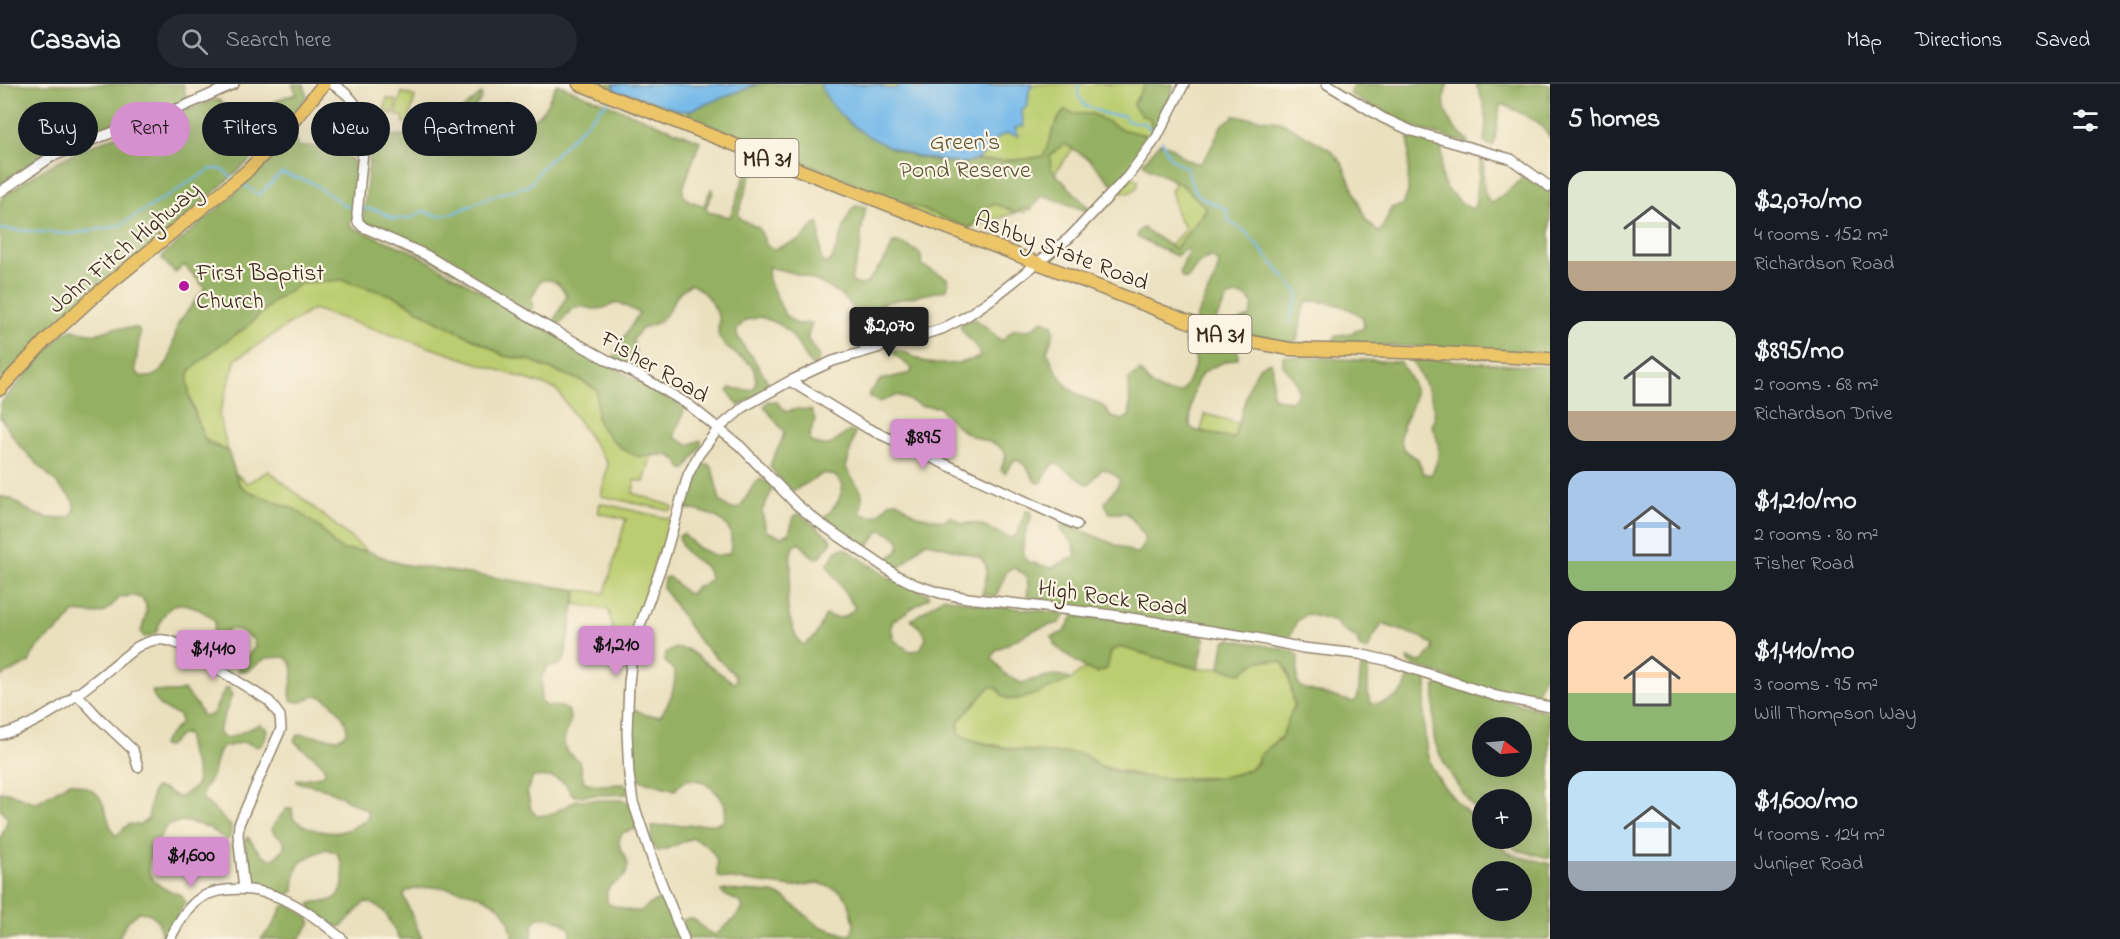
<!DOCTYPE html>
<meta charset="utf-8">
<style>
:root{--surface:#171b24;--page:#242831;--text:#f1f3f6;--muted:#9ea1a6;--line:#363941;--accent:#d690ce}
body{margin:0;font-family:"Indie Flower",sans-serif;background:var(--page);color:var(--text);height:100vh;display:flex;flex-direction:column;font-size:22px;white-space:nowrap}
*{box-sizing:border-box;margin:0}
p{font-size:20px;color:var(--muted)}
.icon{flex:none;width:33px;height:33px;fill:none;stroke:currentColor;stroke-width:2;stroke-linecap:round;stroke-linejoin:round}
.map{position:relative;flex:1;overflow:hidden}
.side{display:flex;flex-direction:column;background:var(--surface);width:570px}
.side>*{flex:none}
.top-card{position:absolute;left:18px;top:18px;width:570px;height:54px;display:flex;gap:12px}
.needle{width:39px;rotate:106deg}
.fabs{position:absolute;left:1472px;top:633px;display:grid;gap:12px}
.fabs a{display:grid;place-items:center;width:60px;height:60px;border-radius:50%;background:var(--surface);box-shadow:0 6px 24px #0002;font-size:30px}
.price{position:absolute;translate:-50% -51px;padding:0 14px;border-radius:6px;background:var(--accent);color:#111;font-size:20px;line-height:39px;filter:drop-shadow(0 2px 3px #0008)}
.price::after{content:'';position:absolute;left:50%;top:36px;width:18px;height:14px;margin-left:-9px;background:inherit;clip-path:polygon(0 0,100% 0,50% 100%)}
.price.on{background:#222;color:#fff}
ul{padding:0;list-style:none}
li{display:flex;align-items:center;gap:18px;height:150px;padding:0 18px}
li span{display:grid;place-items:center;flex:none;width:168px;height:120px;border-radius:18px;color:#555}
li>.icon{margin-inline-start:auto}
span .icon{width:72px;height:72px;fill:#fffc;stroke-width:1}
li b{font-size:26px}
h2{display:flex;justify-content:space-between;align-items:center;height:72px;padding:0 18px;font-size:26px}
.tag{padding:0 21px;border-radius:27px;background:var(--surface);box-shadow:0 6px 24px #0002;font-size:21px;line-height:54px}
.tag.on{background:var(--accent);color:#111}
header{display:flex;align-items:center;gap:36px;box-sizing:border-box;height:84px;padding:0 30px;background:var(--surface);border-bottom:2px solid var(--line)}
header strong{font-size:28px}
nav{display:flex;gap:33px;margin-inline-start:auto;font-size:21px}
.search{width:420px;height:54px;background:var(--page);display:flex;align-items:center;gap:15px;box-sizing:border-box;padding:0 21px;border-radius:33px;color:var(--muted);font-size:22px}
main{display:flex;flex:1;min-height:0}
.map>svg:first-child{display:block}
.green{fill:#bbcd70;stroke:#7b7c47;stroke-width:1.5}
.forest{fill:#94b062;stroke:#686d40;stroke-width:1.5;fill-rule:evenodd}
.water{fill:#72b8e9;stroke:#567184;stroke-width:1.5}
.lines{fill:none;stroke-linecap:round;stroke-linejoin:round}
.stream{stroke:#72b8e9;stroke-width:2}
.minor-casing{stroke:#92856e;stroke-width:12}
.major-casing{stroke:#92856e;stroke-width:15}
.minor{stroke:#fff;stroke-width:9}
.major{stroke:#edc569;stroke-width:12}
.poi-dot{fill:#b5179e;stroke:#fcf5e5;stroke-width:2}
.labels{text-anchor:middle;stroke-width:4.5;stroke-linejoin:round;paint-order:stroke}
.shield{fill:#fcf5e5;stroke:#75675a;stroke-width:1.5}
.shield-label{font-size:22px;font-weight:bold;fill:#3b2a1e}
.park-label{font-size:24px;fill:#5b5332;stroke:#fcf5e5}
.street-label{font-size:24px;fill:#3b2a1e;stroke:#fcf5e5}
.poi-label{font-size:24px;fill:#3b2a1e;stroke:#fcf5e5;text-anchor:start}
</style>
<header>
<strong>Casavia</strong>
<div class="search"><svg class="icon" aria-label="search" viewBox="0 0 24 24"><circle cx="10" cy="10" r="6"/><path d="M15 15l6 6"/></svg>Search here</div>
<nav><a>Map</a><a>Directions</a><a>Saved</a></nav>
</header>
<main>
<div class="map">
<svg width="1550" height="855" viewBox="0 0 1550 855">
<rect width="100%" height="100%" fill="#fcf5e5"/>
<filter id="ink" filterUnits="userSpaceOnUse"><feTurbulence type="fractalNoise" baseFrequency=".0167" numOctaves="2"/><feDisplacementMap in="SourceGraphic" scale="12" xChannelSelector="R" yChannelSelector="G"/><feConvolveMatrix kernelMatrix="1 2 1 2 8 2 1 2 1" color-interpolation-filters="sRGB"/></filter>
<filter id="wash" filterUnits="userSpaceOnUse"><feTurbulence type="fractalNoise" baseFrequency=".008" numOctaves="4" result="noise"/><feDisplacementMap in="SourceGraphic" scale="24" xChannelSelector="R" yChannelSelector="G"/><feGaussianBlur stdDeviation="1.35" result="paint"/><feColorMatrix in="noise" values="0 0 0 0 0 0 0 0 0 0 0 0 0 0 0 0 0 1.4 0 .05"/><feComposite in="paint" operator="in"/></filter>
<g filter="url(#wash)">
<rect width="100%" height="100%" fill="#eae0be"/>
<path class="green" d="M595,0H1145L1143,5L1163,27L1136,78L1086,48L1024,129L1021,127L969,144L967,149Z
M402,8L415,13L408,40L403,38L404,33L396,31Z
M387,14L397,17L393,30L384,27Z
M1132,93L1138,96V102L1132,108L1123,109L1121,106Z
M1172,96C1187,102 1195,114 1207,124L1175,165L1170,162L1186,144C1172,131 1177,122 1171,106L1175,102Z
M342,196L398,213L437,237L488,262L504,272L533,277L544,283L582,297L597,306V334L605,348L622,365L638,372L652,370L644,398L635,396L633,409L672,422L673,424L671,427L601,412L608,380L556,305L313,225L236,275L219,331L228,367C200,354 205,358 195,328C191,317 184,300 190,288C197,273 234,254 247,242C265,228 279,208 301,199C313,195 330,197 342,196Z
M1205,330L1238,339L1234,355L1201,347Z
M233,387L247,399L269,387L367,467L343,466L335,461L321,445L296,426L248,407L239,400Z
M600,419L670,435L672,437L630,567L626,573C609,566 615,540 608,526L575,520L577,506L605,509L626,435L598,429Z
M1120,563L1198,585L1220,584L1241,589C1256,576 1263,574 1283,579C1287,587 1294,610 1294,620C1294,630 1286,652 1276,656L1249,686L1226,693L1176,694H1151L1101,682L1083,670L1048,669L1015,665L974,657L960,651L958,638L990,603H997L1000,607L1070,596L1085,584L1097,589L1111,567Z"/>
<path class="forest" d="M0,0H183L186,13L181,19L155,27L74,56L41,72L0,100Z
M292,0H304L307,12L260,67L0,300V116C60,65 142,43 215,16H219C232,30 235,41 255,46L261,40V29C270,19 284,12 297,10Z
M557,0L700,57L683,104V111L688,116L704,122L711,105H713V109L706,123L708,128L730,133L748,83L752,80L753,84L738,131L742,136L759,144L767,162L774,165L800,156L816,139H819L821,176L825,180L832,175L851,126L857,121L866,123L861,149V161L851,197L858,201L866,200L887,173L893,159H901L920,169L923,182L947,194L948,200L946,206L887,218L877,223C876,233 883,248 891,255L890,258H881C868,249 862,234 852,222C831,198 798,189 768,183L769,197L785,231L797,240L812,239L808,251V256L819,273L817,280L811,281L791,250L779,240L761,233L746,236L737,245V251L746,266L752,272L768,298L764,307L739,322L728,307L730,304L746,306L754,305C764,273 731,276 720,255C716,248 719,243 719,236C716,221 703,205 690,200C687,203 682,206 679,209C673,217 670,227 663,234C651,246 644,237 633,256L637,275L635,282L631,283L616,277L615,272L616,266L639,229L618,218C611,221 603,226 595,225C588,225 584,221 577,223C566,226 565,238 556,242L554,238L567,211C559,200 554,193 540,197L531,215L533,225L527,227L363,137L372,53L405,51L409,49L412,41L445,50L453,33L481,10L482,13C477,25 461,31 460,45C475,59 489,44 503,38C513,34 528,39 536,33C546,27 551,9 557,0Z
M758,0H820C842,49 905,76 956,79C964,79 971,76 979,76C1001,77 1022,77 1043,72C1052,54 1051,41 1065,26L1076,30H1093L1121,45L1146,51L1151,57L1116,101H1113L1089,75L1065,60L1056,66L1050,72L1051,85L1089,124L1087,127L1046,112L1040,113L1031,126L1024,124L1015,129C979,109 991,129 969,144L691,34L688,27L691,26Z
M1145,0H1173L1172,14L1158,42L1151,43L1150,34L1142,32L1133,21Z
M1354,0H1448C1438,21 1450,45 1468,56V59L1400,40L1350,10V5Z
M1476,0H1550V53L1538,38L1505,21H1500L1494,61H1488L1484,57C1488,33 1486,23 1476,0Z
M1234,32L1280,37L1331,66L1342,79L1366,136L1379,149L1383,143L1391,124L1403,121L1408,108L1409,54L1413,53L1441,61C1444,71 1440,79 1441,89C1442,106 1458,116 1471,125L1475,122L1481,75L1484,78C1484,91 1480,110 1492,119L1514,102L1523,93H1529L1550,109V270L1413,262L1334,261L1333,258L1335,252L1351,249L1364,244L1363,234C1348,221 1328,217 1308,217C1297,229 1304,248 1294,259L1267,257L1234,244L1237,237L1250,233L1253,221L1247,213L1237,211L1228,213L1214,239L1207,243L1195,236L1216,191L1219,180L1215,175L1209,173L1198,180L1187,195L1182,194L1180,188L1189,165H1186L1176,172L1137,153L1138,148L1143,144L1175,165L1207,125L1181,100L1148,84L1143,79L1160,59C1176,60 1179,79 1201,79L1209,68L1221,42Z
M291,54H294L300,63L311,62L351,75L358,83L353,132L350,138L351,143L411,167L683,323L684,327L674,353L688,361L701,356V362L686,385H682C671,361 653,376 637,372C625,369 599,347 597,334C596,328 598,314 597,306L582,297L544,283L533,277L504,272L488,262L437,237L397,213L342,196L302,199L276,215L247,243L216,264L190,287L188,296L190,316L204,354L209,360L228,367L239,400L248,407L296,426L321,445L335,461L343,466L367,467L401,480L577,506L564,576L558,581L547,583L542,592L541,618L545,622L562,623L569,627L570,637L564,657L566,667L579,677L584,698L597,701L625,700L627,704V710L575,712C569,709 570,706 566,701C558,692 544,692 533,693L527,707L531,726L538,732L552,730L577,716H621L631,720L637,741L636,745L622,749C621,752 619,755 619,758C620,768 630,775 627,786C624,803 601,793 608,820L631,827H641L654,817L662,816L665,819L680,855L657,853L655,855H569L571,847C564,836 551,833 538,833L533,841L532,855H513C511,846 510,835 504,828C486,806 430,797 405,808L404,813L422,855H399C390,839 386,820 365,818L342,842L337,843L311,825L310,820C317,815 325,820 332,816C349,808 344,781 337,769L326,765C299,777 295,777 294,807L288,811L254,803L250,799L245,757L248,753C255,762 261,775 274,775L284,764V757L273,748L272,743L286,725L292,724L293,734C304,744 328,752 343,747C351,745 358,740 365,737L368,734V727L327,705L296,698L297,696L321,692L325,689C323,672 302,669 294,656L299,650L338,655L347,649C348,633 330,614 316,611C307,616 300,621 291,616C286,600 302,587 285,573L266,574L247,587H238L239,582L255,563L254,556L239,546L229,545L214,559L210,560L206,556L213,548L215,538C210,531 203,528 196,524C171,512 163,529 156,549L147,553L143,552L141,548C144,536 150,526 143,515L134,512L120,513C115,518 109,526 102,529C94,532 82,527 73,529C62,550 36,555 29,579L0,593V413C12,412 17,420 26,425C40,434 55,437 70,433L75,426L73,416L19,361L0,333V320L58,255L65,248L72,246L96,250L114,244H138L140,249L135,285L137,290L143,293H151L160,288L169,276L178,239L205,204L184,181L175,189L162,175L163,171L228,116Z
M976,235L1002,257L1014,245L1030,246L1043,236L1052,240L1054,248L1047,267C1054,283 1062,301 1077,310C1093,320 1101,314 1111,333L1123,336L1130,331L1129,295L1140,287C1151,303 1162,312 1182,308L1193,288L1196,276L1190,265L1185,261L1186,253L1192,248L1233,264L1238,267V274C1227,277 1210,282 1202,290C1191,303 1191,327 1190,342L1194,346L1234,355L1250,299L1260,282L1271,278L1273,284L1272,312L1281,316L1291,317L1298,310L1297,299L1283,281V272L1400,278C1405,286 1412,295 1414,304C1420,324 1388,347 1406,367C1408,370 1415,373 1418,375L1423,389L1431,391C1441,373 1441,360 1432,342C1441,321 1422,296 1412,277L1414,274C1460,276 1505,283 1550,282V577L1534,615L1493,610L1408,579V575L1421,578L1433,566V561L1421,553L1382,540L1372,555L1368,566H1364L1359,562L1357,554L1341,545L1336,538L1307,530L1297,537L1287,558L1027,517L1028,500L1025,490L1014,484L1007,487L996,512L982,511C985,497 992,483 979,473L927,458C916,463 910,478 895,486L884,477L898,467L900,458L896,453L882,446C873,450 872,462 863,465L824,438V433C835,424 841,415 843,401L835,392L824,389L793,407L787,403L770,383C773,370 782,361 784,348L764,322L768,317L777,318L786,328L796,325L811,326L815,335L810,351V357C831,368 834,357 849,347L855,349L846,384C856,405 867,402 860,428C875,438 881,430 890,418L897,417L917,431L945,437L950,432L963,440C983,435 994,450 1012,454L1018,449L1026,427L1031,428L1032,431C1026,447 1019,461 1026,477L1051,484L1076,472L1074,460L1060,445L1061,442L1067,440L1137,470C1154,456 1137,442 1127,429H1110L1105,420C1108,410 1119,404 1120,395L1109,387L1102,385L1089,400L1085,399L1056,379L1052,380L1041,399L1035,398C1031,388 1025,379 1015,375L1005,389L1001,386L1006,371C998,355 981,359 968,350C958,344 947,333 939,323L921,322L898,311L879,318L870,313L869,308L875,303L880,296L911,289L912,285L894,270V267C905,266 909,271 920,276C939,284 960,280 980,273C979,260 965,255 960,242L965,238Z
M701,380H707L712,383L720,417L731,425L740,424L754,400L761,395L769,400L772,406L762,427L766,447L782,453L789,449L794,433L798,429L828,452L832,457L820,473L814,474L799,459C788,465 791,474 791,484C790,507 783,517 792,541C795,549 796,555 803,561C821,551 817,545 826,531C839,536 846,534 855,524L827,481L837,466L845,464L889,494L928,510L929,513L893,537L891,543L894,556L910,567L920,566L926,554L923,547L911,536L944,513L979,520L1061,529L1065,531L1059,539L1036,545L996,566L992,574L1005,590L1021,599C1035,596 1058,585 1070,596C1056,601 1019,621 1006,614C1001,612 1000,607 997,604L990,603L958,638L960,651C986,662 1017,667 1045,669C1057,670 1070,667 1082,670C1089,672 1094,680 1101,683C1134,696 1231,704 1258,679V672L1281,654L1294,621L1288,587L1283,579C1263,573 1256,576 1241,589L1220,584L1224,558L1230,555L1293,567L1298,572L1297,598L1302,604L1353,618L1357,615C1361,603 1358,590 1363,578L1368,580V610L1371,619C1383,621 1400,614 1405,603C1407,598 1408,594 1410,589L1426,593C1430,602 1424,615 1424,626C1424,640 1424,658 1428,673C1436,700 1463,724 1482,743V754L1493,755C1513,778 1523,772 1550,780V855H688L683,843V836C695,831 697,839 705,846C705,846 714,851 715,851L733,836L743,824L741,819L723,810L721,807L726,806L773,809L785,814L819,842L847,851L852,850L854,838L848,816L840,807L819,799L792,803L718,793C716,787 718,784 717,778C714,766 703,758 693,754C680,758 670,766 657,767L651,759L652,742L715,740L723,737C724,733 726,728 725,724C723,711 707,698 695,696C686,694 680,700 675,706L640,696L634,684L632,631L634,625L646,631L660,632C670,619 675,605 675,588L665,577L666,569L676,564L687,565L734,599L737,596L734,590L698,556L663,504L664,494L669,493L686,509H691L696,502L703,501L710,495C708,474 682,478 679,452L683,450L698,464L716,472L730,469C731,461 733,451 728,444C722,432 700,427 688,425C683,410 695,393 701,380ZM1482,788H1521V826H1482Z
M1074,531L1116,536L1201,551L1205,555L1198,585L1120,563L1111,567L1107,585L1097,589L1085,584L1055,562L1052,553L1064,548Z
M1440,599L1550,628V774L1517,766L1503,755L1521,754V716H1482V733C1467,717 1438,675 1434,653C1432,638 1435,618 1435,602ZM1482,644H1521V682H1482Z
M229,604L232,611L218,648L221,652L229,654L260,640L267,645L265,656L259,663L243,658L221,664C214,674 216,686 210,696C205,703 203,705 202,714L231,742L230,753L227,756L209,744L193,739L182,737L167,741C146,775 134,797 181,811L185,818L168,851L162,854L158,836L148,829L139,828L127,838L118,855H0V756L8,735L0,724V708H7L36,719L70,698C98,708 100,706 108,735C110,742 111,747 116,752L129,740L139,741L148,735L152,709L155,704L164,705L179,714L196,702C201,680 186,673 188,653L185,649L179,652L167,663L162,662L163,658L181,638L179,631C166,626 156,623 152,607C164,606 172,611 184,606L196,620L203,632L212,631L225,605Z
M289,820L308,834L311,839L299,855H261L272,843L283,822Z"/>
<path class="water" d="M614,0H758L688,27H680L630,10L624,12L613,7Z
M820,0H876L886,4L895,5L900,0H911L917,5H922L930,0H981C991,3 1020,0 1033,0L1029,7L1028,21L1022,27L1024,42L1018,43L1015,45L1019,52C1015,51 1010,49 1006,50C992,53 988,71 975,76C964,81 950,78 939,76C894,71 838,44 820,0Z"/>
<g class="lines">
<path class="stream" d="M1078,0V10L1085,22L1109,31H1124L1127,37L1145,39L1151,46
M1162,56L1169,73L1188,86C1192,114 1203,115 1227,125L1229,138L1245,147L1299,210L1289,238
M240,98L259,111L281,89L313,99L345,122L355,123
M361,124L377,126L394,135L412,134L422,127L439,132L454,129L493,112L530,101L540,86L609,16
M0,145L71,150L119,142L211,85H221L232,93"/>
</g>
</g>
<g filter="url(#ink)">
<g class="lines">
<defs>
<path id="minor" d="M332,0C366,19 366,43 362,78C360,95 359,113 357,130L358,138L363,143L426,171L546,242L609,277L644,294L689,321L740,362L796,420L818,438L896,491L916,501L940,509L968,514L1112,531L1256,554L1303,564L1359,570L1389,577L1496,612L1550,623
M1327,0L1383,34L1412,47L1511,75L1550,103
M0,108L51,73L92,56L180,24L234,0
M790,297L867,344L1077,441
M76,609L99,634L133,666L138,683
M0,651C52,638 95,595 137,563C151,555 163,553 178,560L269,617L280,632L281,645L239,740L238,751L244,805
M170,855C176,843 183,829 193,820C202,811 214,807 226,806C272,800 309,827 342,855
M684,855L655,783L633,718L629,691L627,649L629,599L632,572L638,547L665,472L688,391L699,370L719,344L745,322L790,297L833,277L942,245L967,232L993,214L1069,154L1128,92L1157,53L1184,0"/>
<path id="major" d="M579,0L1184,236L1241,256L1290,265L1440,269L1550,275
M0,305L45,257L93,213L245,89L276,58L324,0"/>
</defs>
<use href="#minor" class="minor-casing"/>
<use href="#major" class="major-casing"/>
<use href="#minor" class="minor"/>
<use href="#major" class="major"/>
</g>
</g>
<circle class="poi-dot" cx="184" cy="202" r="6"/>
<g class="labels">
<g class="shield">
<rect x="735.5" y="55" width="63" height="38" rx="4.5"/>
<rect x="1188.5" y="231" width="63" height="38" rx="4.5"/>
</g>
<g class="shield-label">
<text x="767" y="82">MA 31</text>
<text x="1220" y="258">MA 31</text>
</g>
<g class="park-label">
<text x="965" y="65">Green's<tspan x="965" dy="28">Pond Reserve</tspan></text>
</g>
<g class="street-label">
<text transform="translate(124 163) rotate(-40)" y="8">John Fitch Highway</text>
<text transform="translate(1062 166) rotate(21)" y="8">Ashby State Road</text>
<text transform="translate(655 282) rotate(30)" y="8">Fisher Road</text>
<text transform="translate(1113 513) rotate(8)" y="8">High Rock Road</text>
</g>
<g class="poi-label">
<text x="196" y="196">First Baptist<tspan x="196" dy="28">Church</tspan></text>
</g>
</g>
</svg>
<div class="fabs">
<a><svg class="needle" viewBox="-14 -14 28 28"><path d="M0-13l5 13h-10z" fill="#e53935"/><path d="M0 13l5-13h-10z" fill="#9ea1a6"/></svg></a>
<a>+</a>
<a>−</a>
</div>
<b class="price on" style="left:889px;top:274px">$2,070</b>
<b class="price" style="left:923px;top:386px">$895</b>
<b class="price" style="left:616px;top:593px">$1,210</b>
<b class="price" style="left:213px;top:597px">$1,410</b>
<b class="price" style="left:191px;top:804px">$1,600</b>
<div class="top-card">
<a class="tag">Buy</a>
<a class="tag on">Rent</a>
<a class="tag">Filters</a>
<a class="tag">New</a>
<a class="tag">Apartment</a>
</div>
</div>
<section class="side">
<h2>5 homes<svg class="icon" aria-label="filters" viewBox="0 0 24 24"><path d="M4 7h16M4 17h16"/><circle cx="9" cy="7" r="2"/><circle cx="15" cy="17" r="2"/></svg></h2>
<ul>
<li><span style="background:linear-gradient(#dfe7d0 75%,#b9a48a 0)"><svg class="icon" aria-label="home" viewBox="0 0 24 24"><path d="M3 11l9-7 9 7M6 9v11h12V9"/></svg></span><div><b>$2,070/mo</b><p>4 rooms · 152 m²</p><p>Richardson Road</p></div></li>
<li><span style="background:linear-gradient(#dfe7d0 75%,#b9a48a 0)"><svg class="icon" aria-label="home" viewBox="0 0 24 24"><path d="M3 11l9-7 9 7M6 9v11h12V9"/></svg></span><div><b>$895/mo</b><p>2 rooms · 68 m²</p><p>Richardson Drive</p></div></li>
<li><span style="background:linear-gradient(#a9c7e8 75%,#8fb573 0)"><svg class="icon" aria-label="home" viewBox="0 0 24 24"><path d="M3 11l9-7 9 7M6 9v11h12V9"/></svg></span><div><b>$1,210/mo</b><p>2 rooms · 80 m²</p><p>Fisher Road</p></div></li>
<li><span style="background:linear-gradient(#ffd9b3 60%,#8fb573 0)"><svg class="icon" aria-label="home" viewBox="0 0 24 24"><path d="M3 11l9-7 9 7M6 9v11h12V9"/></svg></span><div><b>$1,410/mo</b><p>3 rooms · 95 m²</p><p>Will Thompson Way</p></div></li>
<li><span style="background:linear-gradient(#bfe0f5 75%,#9aa5b1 0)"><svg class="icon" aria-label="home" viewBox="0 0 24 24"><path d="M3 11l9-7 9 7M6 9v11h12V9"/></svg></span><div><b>$1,600/mo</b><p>4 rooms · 124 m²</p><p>Juniper Road</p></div></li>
</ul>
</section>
</main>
